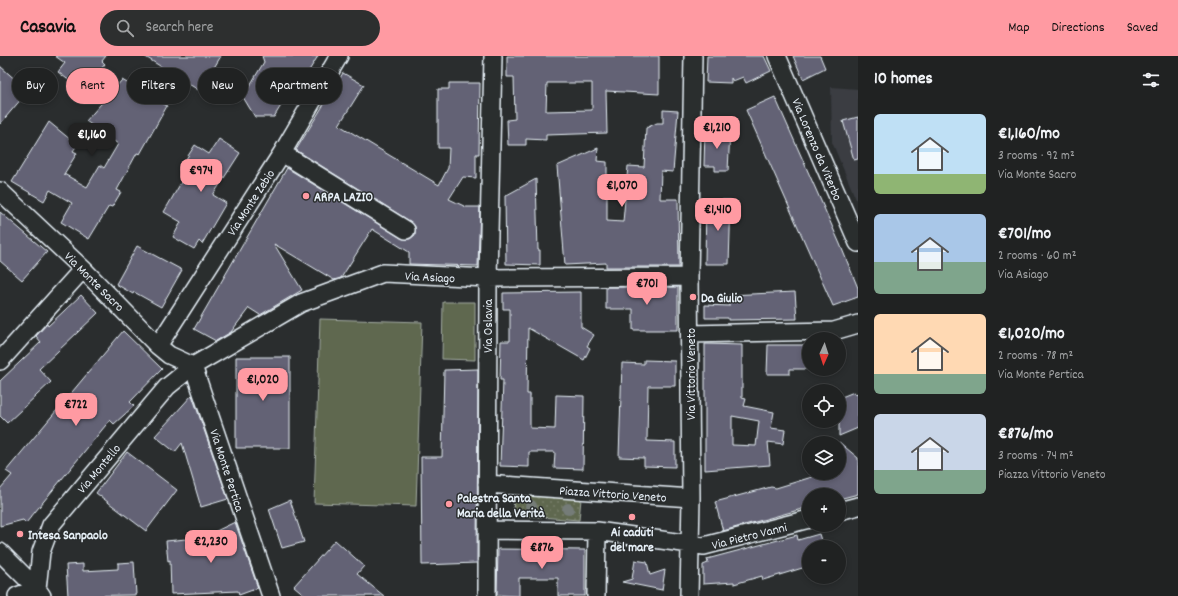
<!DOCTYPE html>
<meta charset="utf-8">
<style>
:root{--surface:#202222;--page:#2d2f2f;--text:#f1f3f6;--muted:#a2a4a5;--line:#3d3f40;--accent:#ff9aa2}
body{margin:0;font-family:Dekko,sans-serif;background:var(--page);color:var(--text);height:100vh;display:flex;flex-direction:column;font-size:15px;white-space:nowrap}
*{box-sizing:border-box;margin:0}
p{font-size:13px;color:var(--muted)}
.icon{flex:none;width:22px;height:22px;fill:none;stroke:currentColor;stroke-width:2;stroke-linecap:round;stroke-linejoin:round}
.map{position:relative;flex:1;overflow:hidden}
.side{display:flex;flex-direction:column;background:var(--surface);width:320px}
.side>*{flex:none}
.top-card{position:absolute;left:12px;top:12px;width:380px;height:36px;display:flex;gap:8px}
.needle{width:26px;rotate:183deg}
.controls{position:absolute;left:802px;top:276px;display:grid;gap:8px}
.controls a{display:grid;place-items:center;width:44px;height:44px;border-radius:50%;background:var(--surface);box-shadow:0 2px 6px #0003,0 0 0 1px var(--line);font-size:20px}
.price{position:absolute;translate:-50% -34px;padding:0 9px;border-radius:8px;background:var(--accent);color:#111;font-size:13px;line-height:26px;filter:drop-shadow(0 1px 2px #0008)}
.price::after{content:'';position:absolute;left:50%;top:24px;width:12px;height:9px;margin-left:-6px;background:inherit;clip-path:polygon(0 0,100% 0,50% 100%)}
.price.active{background:#222;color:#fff}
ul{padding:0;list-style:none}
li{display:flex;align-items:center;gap:12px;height:100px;padding:0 16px}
li span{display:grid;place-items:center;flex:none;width:112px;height:80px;border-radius:6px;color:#555}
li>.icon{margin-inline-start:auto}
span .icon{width:48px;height:48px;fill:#fffc;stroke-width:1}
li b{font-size:17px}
h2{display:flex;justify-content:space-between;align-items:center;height:48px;padding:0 16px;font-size:17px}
.chip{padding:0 14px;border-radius:18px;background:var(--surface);box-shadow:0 2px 6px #0003,0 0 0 1px var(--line);font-size:14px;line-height:36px}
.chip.active{background:var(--accent);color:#111}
header{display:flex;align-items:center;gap:24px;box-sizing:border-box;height:56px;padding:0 20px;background:var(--accent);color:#111}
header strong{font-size:19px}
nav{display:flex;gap:22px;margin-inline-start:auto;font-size:14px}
.search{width:280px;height:36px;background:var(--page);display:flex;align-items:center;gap:10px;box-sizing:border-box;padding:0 14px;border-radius:22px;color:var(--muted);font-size:15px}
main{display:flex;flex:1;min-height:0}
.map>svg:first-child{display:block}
.built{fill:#3b3d43}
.grass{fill:url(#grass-dots);stroke:#a4aca4}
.pitch{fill:#5f684f;stroke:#a4aca4}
.building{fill:#646274;stroke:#e8f1f8;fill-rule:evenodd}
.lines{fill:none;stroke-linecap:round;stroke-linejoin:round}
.minor-casing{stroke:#e8f1f8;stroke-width:20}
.minor{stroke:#2a2d2e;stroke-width:17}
.tree{fill:#747b78}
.poi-dot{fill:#ff9aa2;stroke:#2a2d2e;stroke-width:1.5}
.labels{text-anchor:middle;stroke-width:3;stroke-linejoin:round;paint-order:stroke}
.street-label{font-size:13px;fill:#e8f1f8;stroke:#2a2d2e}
.poi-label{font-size:13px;font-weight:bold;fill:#e8f1f8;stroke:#2a2d2e;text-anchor:start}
</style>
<header>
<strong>Casavia</strong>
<div class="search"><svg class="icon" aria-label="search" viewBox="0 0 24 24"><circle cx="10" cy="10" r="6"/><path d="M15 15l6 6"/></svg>Search here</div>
<nav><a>Map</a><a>Directions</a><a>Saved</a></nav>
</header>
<main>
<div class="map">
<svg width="858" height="540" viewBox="0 0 858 540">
<defs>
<pattern id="grass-dots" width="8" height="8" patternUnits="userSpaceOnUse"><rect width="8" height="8" fill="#5f684f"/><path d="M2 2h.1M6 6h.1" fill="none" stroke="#767e69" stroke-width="1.8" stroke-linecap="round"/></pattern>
</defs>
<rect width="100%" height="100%" fill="#2a2d2e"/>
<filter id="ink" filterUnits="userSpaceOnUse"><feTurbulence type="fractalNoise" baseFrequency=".025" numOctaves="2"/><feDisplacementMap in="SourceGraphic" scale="8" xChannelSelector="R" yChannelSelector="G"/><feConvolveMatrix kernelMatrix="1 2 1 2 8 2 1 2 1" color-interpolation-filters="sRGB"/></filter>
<g filter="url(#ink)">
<path class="built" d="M831,31L858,33V148L832,86Z"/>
<path class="grass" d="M514,439L581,443L579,464L513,459Z"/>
<path class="pitch" d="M443,246H475V304L442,303Z
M320,263L422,266L416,450L314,447Z"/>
<path class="building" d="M55,0H106L102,5L105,8L86,32L78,26L75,29L58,16L65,7Z
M144,0H221L200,35Z
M262,0H318L302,26L296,25L274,61H255L243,41L264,6Z
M507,0H659V38L606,35L607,77L546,79V84L526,83V89H508L507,64L515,63L514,21H507ZM547,27H592V54L546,55Z
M707,0H764L771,15L746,27L743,21L733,25L731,22V27L706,26Z
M793,0H820L825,12L803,23Z
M0,10L28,35L0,68Z
M343,17L364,29L339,69L439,129L448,112L449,92H438V33H449V27H480L479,98H476V122L463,121L449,143L466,151H480L478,210L409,208V196L372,173L341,222L334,224L274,188L302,234L260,259L249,252L231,276L216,285L194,273L287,112L401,182L410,183L415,179V170L411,166L296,94Z
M122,24L167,50L140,98L137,97L117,134L121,136L112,151L109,150L89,183L61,166L72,147L50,134L44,145L12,126L49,66L77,89L73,95L77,97L64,118L87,131L100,109L104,112L118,88L86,65Z
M775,41L840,188L858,232V241L833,250L746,54Z
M663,54L678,55L673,116L661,115L660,143H678L679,211H606V207L565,209L557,110L598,92L597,105L607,106V165L623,166L628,110L644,111L646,72L657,67H663Z
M858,61V103L854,104L843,65Z
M705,74L730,75L728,115H715V110H704Z
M219,83L240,97L213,139L226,147L202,188L199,185L194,193L173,181L181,166L164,156L186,118L179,114L195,89L209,98Z
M536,123L538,194H540V209L506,208L505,140Z
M706,144H731L729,208H705Z
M0,156L47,196L22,224L0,205Z
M137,190L182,214L161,251L134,236L133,238L116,228Z
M606,231H678V274H633V253H606Z
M581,236V271L594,279L587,290L590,292L584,304L528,272L527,338H530V372L555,373L556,339L584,340L583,413L554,412L555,396H529V411L500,410L503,324H500L501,285H510V253H503V237Z
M795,236L797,263L728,264V262H705V249L729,250V239Z
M81,239L98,257L39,313L51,326L7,367L0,360V325L41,286L36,280L47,268L48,270Z
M123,275L162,313L130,346L134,350L114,368L110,364L26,467L23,464L0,470V433L12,419L6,415Z
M705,288L742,289V342L746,343L744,350L774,356L771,372L785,374L783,388L768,386L770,409L705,414ZM732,360L759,365L756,390L732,389Z
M768,289H809V313H790V318H767Z
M236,301H290V392H236Z
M644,304L675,305V330H648L647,385L675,386V411L644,410V402L619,401L622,307L644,308Z
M478,313L477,507L422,509L421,401H442L444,314Z
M854,336L855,338L858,337V372L839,380V342Z
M192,339L228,443L201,451L182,387L175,396L155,380Z
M839,386L858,402V438L839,443V439H809V451L723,475L715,446L771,431L776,432L825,417H839V412H841Z
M127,396L177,434L146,475L96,437Z
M290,444L304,486L282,492L269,453Z
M235,466L258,532L239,539L238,535L171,538L170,504L168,505L166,485L186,483L187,487L207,484L210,478Z
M819,478L823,491H809V510L763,524L762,520L734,528V526L703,528V509L708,507L707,503L797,479L798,484Z
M335,484L364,510L357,518L384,540H306L294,530Z
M498,493L585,494V540H558V522H519V540L497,539Z
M635,504L647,506L650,519L665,514L662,534L622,526L632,523Z
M134,506L136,539L68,540L66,509L83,508V515L118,513V507Z"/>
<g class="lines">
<defs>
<path id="minor" d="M777,0L858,187
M282,97L406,174
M0,135L83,213L158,290L169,299L193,310
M690,278L834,275L858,268
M158,290L282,97L339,0
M0,305L83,213
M193,310L271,540
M487,428L691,442
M839,455L858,450
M487,474L597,475L704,490L809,463
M0,496L37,533L42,540
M37,533L41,496L51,469L167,331L193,310L301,247L383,217L488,222L689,221
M17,540L37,533
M487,540L488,222L493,0
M596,540L597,475
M689,540L691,442L689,221L693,0"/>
</defs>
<use href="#minor" class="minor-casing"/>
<use href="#minor" class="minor"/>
</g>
<g class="tree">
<circle cx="531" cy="450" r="6"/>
<circle cx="568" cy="453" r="6"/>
</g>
</g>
<g class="poi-dot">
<circle cx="306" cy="140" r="4"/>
<circle cx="693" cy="241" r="4"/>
<circle cx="449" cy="448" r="4"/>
<circle cx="632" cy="461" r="4"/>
<circle cx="20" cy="478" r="4"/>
</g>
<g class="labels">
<g class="street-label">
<text transform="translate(818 93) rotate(67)" y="5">Via Lorenzo da Viterbo</text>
<text transform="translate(250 146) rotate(-57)" y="5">Via Monte Zebio</text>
<text transform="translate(430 220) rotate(3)" y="5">Via Asiago</text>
<text transform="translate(95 225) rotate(45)" y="5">Via Monte Sacro</text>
<text transform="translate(487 270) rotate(-90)" y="5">Via Oslavia</text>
<text transform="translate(690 318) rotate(-90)" y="5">Via Vittorio Veneto</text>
<text transform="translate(98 412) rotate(-50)" y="5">Via Montello</text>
<text transform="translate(228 414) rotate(72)" y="5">Via Monte Pertica</text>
<text transform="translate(613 437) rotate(4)" y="5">Piazza Vittorio Veneto</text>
<text transform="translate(749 479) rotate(-14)" y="5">Via Pietro Vanni</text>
</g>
<g class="poi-label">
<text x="314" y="145">ARPA LAZIO</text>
<text x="701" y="246">Da Giulio</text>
<text x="457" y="446">Palestra Santa<tspan x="457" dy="15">Maria della Verità</tspan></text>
<text x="632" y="480" text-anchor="middle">Ai caduti<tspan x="632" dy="15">del mare</tspan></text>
<text x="28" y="483">Intesa Sanpaolo</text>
</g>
</g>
</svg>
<div class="controls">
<a><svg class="needle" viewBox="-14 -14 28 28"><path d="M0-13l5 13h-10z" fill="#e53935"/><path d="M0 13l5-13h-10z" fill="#a2a4a5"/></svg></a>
<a><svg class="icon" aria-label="locate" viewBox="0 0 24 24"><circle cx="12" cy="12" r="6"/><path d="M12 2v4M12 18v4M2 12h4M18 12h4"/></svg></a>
<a><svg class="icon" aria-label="layers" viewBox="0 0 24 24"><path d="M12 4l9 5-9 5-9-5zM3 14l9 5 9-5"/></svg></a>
<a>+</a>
<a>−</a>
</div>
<b class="price" style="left:717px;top:94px">€1,210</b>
<b class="price active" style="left:92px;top:101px">€1,160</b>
<b class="price" style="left:201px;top:137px">€974</b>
<b class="price" style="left:622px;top:152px">€1,070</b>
<b class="price" style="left:718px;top:176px">€1,410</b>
<b class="price" style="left:647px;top:250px">€701</b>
<b class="price" style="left:263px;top:346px">€1,020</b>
<b class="price" style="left:76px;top:371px">€722</b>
<b class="price" style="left:211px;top:508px">€2,230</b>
<b class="price" style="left:542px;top:514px">€876</b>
<div class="top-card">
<a class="chip">Buy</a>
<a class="chip active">Rent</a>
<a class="chip">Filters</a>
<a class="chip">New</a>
<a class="chip">Apartment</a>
</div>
</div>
<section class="side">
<h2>10 homes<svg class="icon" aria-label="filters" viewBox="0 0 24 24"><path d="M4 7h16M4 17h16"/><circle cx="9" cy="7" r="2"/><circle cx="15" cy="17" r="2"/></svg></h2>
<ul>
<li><span style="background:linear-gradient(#bfe0f5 75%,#8fb573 0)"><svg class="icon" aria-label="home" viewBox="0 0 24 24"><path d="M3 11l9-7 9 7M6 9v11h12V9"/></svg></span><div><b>€1,160/mo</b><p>3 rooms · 92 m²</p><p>Via Monte Sacro</p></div></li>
<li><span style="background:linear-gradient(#a9c7e8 60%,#7fa58c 0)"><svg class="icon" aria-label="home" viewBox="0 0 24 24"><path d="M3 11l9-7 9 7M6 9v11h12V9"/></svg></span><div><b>€701/mo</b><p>2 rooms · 60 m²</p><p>Via Asiago</p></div></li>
<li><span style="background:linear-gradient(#ffd9b3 75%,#7fa58c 0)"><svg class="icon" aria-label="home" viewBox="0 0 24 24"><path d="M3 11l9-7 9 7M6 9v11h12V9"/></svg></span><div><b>€1,020/mo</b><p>2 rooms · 78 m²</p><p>Via Monte Pertica</p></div></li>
<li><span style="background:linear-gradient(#c9d6e8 70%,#7fa58c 0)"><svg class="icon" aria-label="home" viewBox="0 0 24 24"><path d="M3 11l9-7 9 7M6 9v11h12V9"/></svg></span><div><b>€876/mo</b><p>3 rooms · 74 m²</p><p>Piazza Vittorio Veneto</p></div></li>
</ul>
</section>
</main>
